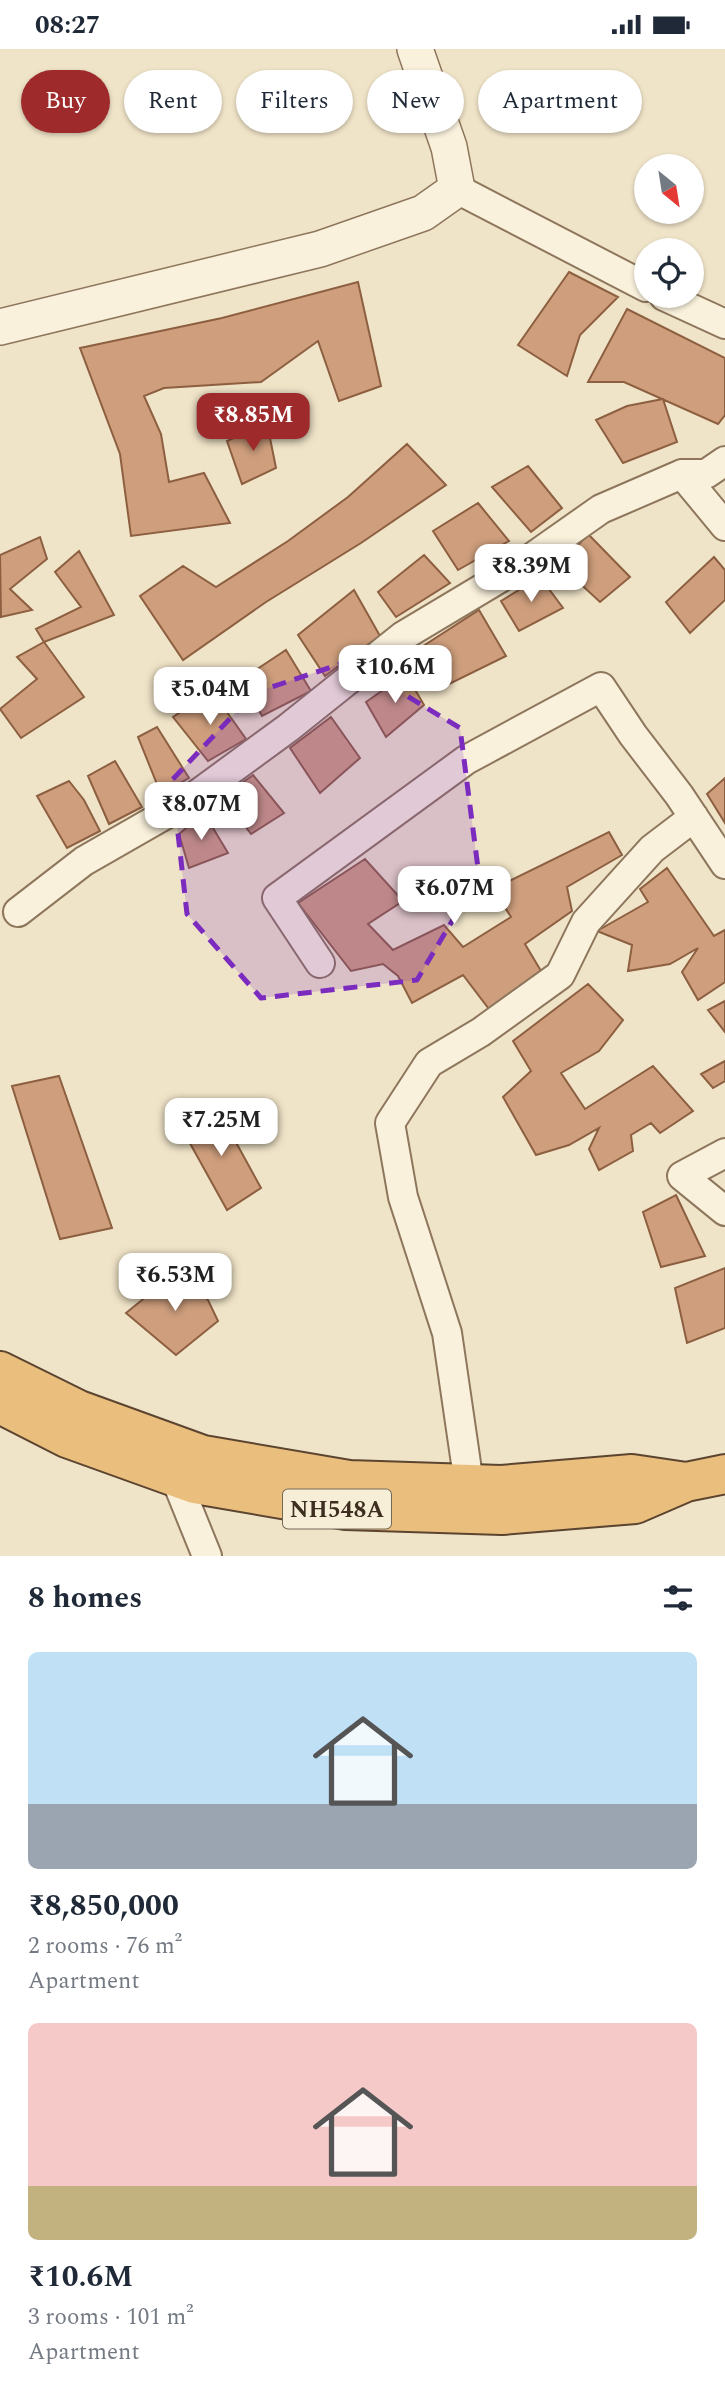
<!DOCTYPE html>
<meta charset="utf-8">
<style>
:root{--surface:#fff;--page:#f6f6f7;--text:#1f2937;--muted:#747a83;--accent:#9e2a2b}
body{margin:0;font-family:Spectral,serif;background:var(--page);color:var(--text);height:100vh;display:flex;flex-direction:column;font-size:26px;white-space:nowrap}
*{box-sizing:border-box;margin:0}
p{font-size:23px;color:var(--muted)}
.icon{flex:none;width:38px;height:38px;fill:none;stroke:currentColor;stroke-width:2;stroke-linecap:round;stroke-linejoin:round}
.map{position:relative;height:1507px;overflow:hidden}
.details{display:flex;flex-direction:column;background:var(--surface);flex:1}
.details>*{flex:none}
.guide{position:absolute;left:21px;top:21px;width:684px;height:63px;display:flex;gap:14px}
.needle{width:46px;rotate:150deg}
.fabs{position:absolute;left:634px;top:105px;display:grid;gap:14px}
.fabs a{display:grid;place-items:center;width:70px;height:70px;border-radius:50%;background:var(--surface);box-shadow:0 2px 5px #0004;font-size:35px}
.price{position:absolute;translate:-50% -60px;padding:0 16px;border-radius:14px;background:#fff;color:#222;font-size:23px;line-height:46px;filter:drop-shadow(0 2px 4px #0008)}
.price::after{content:'';position:absolute;left:50%;top:42px;width:21px;height:16px;margin-left:-10px;background:inherit;clip-path:polygon(0 0,100% 0,50% 100%)}
.price.on{background:var(--accent);color:#fff}
ul{padding:0;list-style:none}
li{display:grid;align-content:center;gap:14px;height:371px;padding:0 28px}
li span{display:grid;place-items:center;height:217px;border-radius:10px;color:#555}
li>.icon{margin-inline-start:auto}
span .icon{width:126px;height:126px;fill:#fffc;stroke-width:1}
li b{font-size:30px}
h2{display:flex;justify-content:space-between;align-items:center;height:84px;padding:0 28px;font-size:30px}
.chip{padding:0 24px;border-radius:32px;background:var(--surface);box-shadow:0 2px 5px #0004;font-size:24px;line-height:63px}
.chip.on{background:var(--accent);color:#fff}
.status{display:flex;justify-content:space-between;align-items:center;height:49px;padding:0 35px;background:var(--surface);direction:ltr}
.status svg{height:19px;fill:currentColor}
.map>svg:first-child{display:block}
.building{fill:#cf9f7d;stroke:#8d5f41;stroke-width:2}
.lines{fill:none;stroke-linecap:round;stroke-linejoin:round}
.minor-casing{stroke:#8d765c;stroke-width:32}
.tertiary-casing{stroke:#8d765c;stroke-width:38}
.trunk-casing{stroke:#5b4430;stroke-width:42}
.minor{stroke:#faf1dc;stroke-width:28}
.tertiary{stroke:#faf1dc;stroke-width:35}
.trunk{stroke:#eabe7c;stroke-width:38}
.marked{fill:#7b2cbf;fill-opacity:0.2;stroke:#7b2cbf;stroke-width:5;stroke-dasharray:14 9;stroke-linejoin:round}
.labels{text-anchor:middle;stroke-width:5;stroke-linejoin:round;paint-order:stroke}
.shield{fill:#f7eed8;stroke:#756857;stroke-width:2}
.shield-label{font-size:23px;font-weight:bold;fill:#3d2e20}
</style>
<div class="status"><b>08:27</b><svg viewBox="0 0 49 12"><path d="M0 12V9h3v3zM5 12V6h3v6zM10 12V3h3v9zM15 12V0h3v12zM26 1h20v11H26zM47 4h2v5h-2z"/></svg></div>
<div class="map">
<svg width="725" height="1507" viewBox="0 0 725 1507">
<rect width="100%" height="100%" fill="#f0e4c8"/>
<path class="building" d="M569,223L618,248L580,286L567,327L518,296Z
M358,233L381,337L339,352L318,292L261,333L164,339L144,347L161,385L169,433L204,424L230,474L131,487L120,405L80,299L222,269Z
M627,260L725,309V366L718,375L624,333H588Z
M663,350L677,393L623,414L596,371L627,357Z
M267,374L276,419L242,435L227,392Z
M407,395L446,436L361,494L266,553L183,611L140,547L183,517L216,538L288,492L348,448Z
M528,417L562,459L531,483L492,438Z
M478,454L509,492L458,521L433,482Z
M588,485L630,528L600,553L560,516Z
M40,488L47,510L10,540L32,561L1,568L0,506Z
M79,502L114,566L44,593L36,580L81,558L55,523Z
M424,506L450,534L396,568L378,543Z
M714,508L725,521V551L690,584L666,553Z
M540,528L563,559L519,582L501,552Z
M354,541L380,587L325,627L298,586Z
M479,561L506,607L441,639L417,601Z
M44,593L84,648L21,689L0,660L37,630L17,608Z
M286,601L311,642L262,667L242,630Z
M406,625L424,656L386,688L366,653Z
M212,642L246,690L208,712L173,668Z
M331,668L360,709L320,744L290,699Z
M157,678L189,729L161,745L138,688Z
M115,712L142,758L109,775L88,727Z
M253,726L284,764L251,785L223,748Z
M725,729V774L707,745Z
M69,732L84,751L100,782L67,799L37,747Z
M204,764L228,804L189,819L179,785Z
M609,783L622,806L567,838L572,862L525,895L541,922L489,960L463,926L412,954L398,927L383,915L351,922L298,854L365,810L403,852L368,875L393,901L444,876L463,898L511,868L493,840Z
M667,819L714,887L725,881V933L698,951L682,923L698,899L670,915L628,922L632,896L597,882L648,853L640,840Z
M588,935L623,971L599,1002L561,1024L585,1060L653,1017L693,1062L660,1084L651,1074L631,1086L633,1102L599,1121L589,1100L599,1079L569,1096L536,1106L503,1048L531,1022L513,992Z
M725,952V983L708,961Z
M725,1012V1032L713,1039L701,1025Z
M59,1027L112,1179L60,1190L12,1037Z
M216,1057L261,1139L227,1161L181,1078Z
M676,1146L705,1207L661,1218L643,1163Z
M725,1219V1279L687,1294L675,1239Z
M179,1221L208,1251L218,1272L176,1306L126,1264Z"/>
<g class="lines">
<defs>
<path id="minor" d="M457,140L646,238
M664,247L725,275
M682,425H706L725,412
M18,863L84,812L187,753L288,679L403,587L520,517L601,460L682,425L725,477
M320,914L277,849L466,711L601,638L633,686L679,746L725,815
M725,1104L682,1127L725,1162
M175,1428L207,1507
M469,1435L447,1284L403,1148L390,1074L429,1014L481,983L560,926L586,873L652,800L694,768"/>
<path id="tertiary" d="M0,278L320,200L423,164L457,140L449,98L415,0"/>
<path id="trunk" d="M0,1322L79,1361L203,1406L349,1431L501,1436L632,1425L686,1433
M0,1355L67,1389L195,1435L346,1461L502,1466L635,1455L686,1433L725,1425"/>
</defs>
<use href="#minor" class="minor-casing"/>
<use href="#tertiary" class="tertiary-casing"/>
<use href="#trunk" class="trunk-casing"/>
<use href="#minor" class="minor"/>
<use href="#tertiary" class="tertiary"/>
<use href="#trunk" class="trunk"/>
</g>
<path class="marked" d="M349,612L460,679L479,827L417,931L261,949L187,865L172,731L254,644Z"/>
<g class="labels">
<rect class="shield" x="283" y="1440.5" width="108" height="39" rx="5"/>
<g class="shield-label">
<text x="337" y="1468">NH548A</text>
</g>
</g>
</svg>
<div class="fabs">
<a><svg class="needle" viewBox="-14 -14 28 28"><path d="M0-13l5 13h-10z" fill="#e53935"/><path d="M0 13l5-13h-10z" fill="#747a83"/></svg></a>
<a><svg class="icon" aria-label="locate" viewBox="0 0 24 24"><circle cx="12" cy="12" r="6"/><path d="M12 2v4M12 18v4M2 12h4M18 12h4"/></svg></a>
</div>
<b class="price on" style="left:253px;top:404px">₹8.85M</b>
<b class="price" style="left:531px;top:555px">₹8.39M</b>
<b class="price" style="left:395px;top:656px">₹10.6M</b>
<b class="price" style="left:210px;top:678px">₹5.04M</b>
<b class="price" style="left:201px;top:793px">₹8.07M</b>
<b class="price" style="left:454px;top:877px">₹6.07M</b>
<b class="price" style="left:221px;top:1109px">₹7.25M</b>
<b class="price" style="left:175px;top:1264px">₹6.53M</b>
<div class="guide">
<a class="chip on">Buy</a>
<a class="chip">Rent</a>
<a class="chip">Filters</a>
<a class="chip">New</a>
<a class="chip">Apartment</a>
</div>
</div>
<section class="details">
<h2>8 homes<svg class="icon" aria-label="filters" viewBox="0 0 24 24"><path d="M4 7h16M4 17h16"/><circle cx="9" cy="7" r="2"/><circle cx="15" cy="17" r="2"/></svg></h2>
<ul>
<li><span style="background:linear-gradient(#bfe0f5 70%,#9aa5b1 0)"><svg class="icon" aria-label="home" viewBox="0 0 24 24"><path d="M3 11l9-7 9 7M6 9v11h12V9"/></svg></span><div><b>₹8,850,000</b><p>2 rooms · 76 m²</p><p>Apartment</p></div></li>
<li><span style="background:linear-gradient(#f6c9c9 75%,#c2b280 0)"><svg class="icon" aria-label="home" viewBox="0 0 24 24"><path d="M3 11l9-7 9 7M6 9v11h12V9"/></svg></span><div><b>₹10.6M</b><p>3 rooms · 101 m²</p><p>Apartment</p></div></li>
</ul>
</section>
